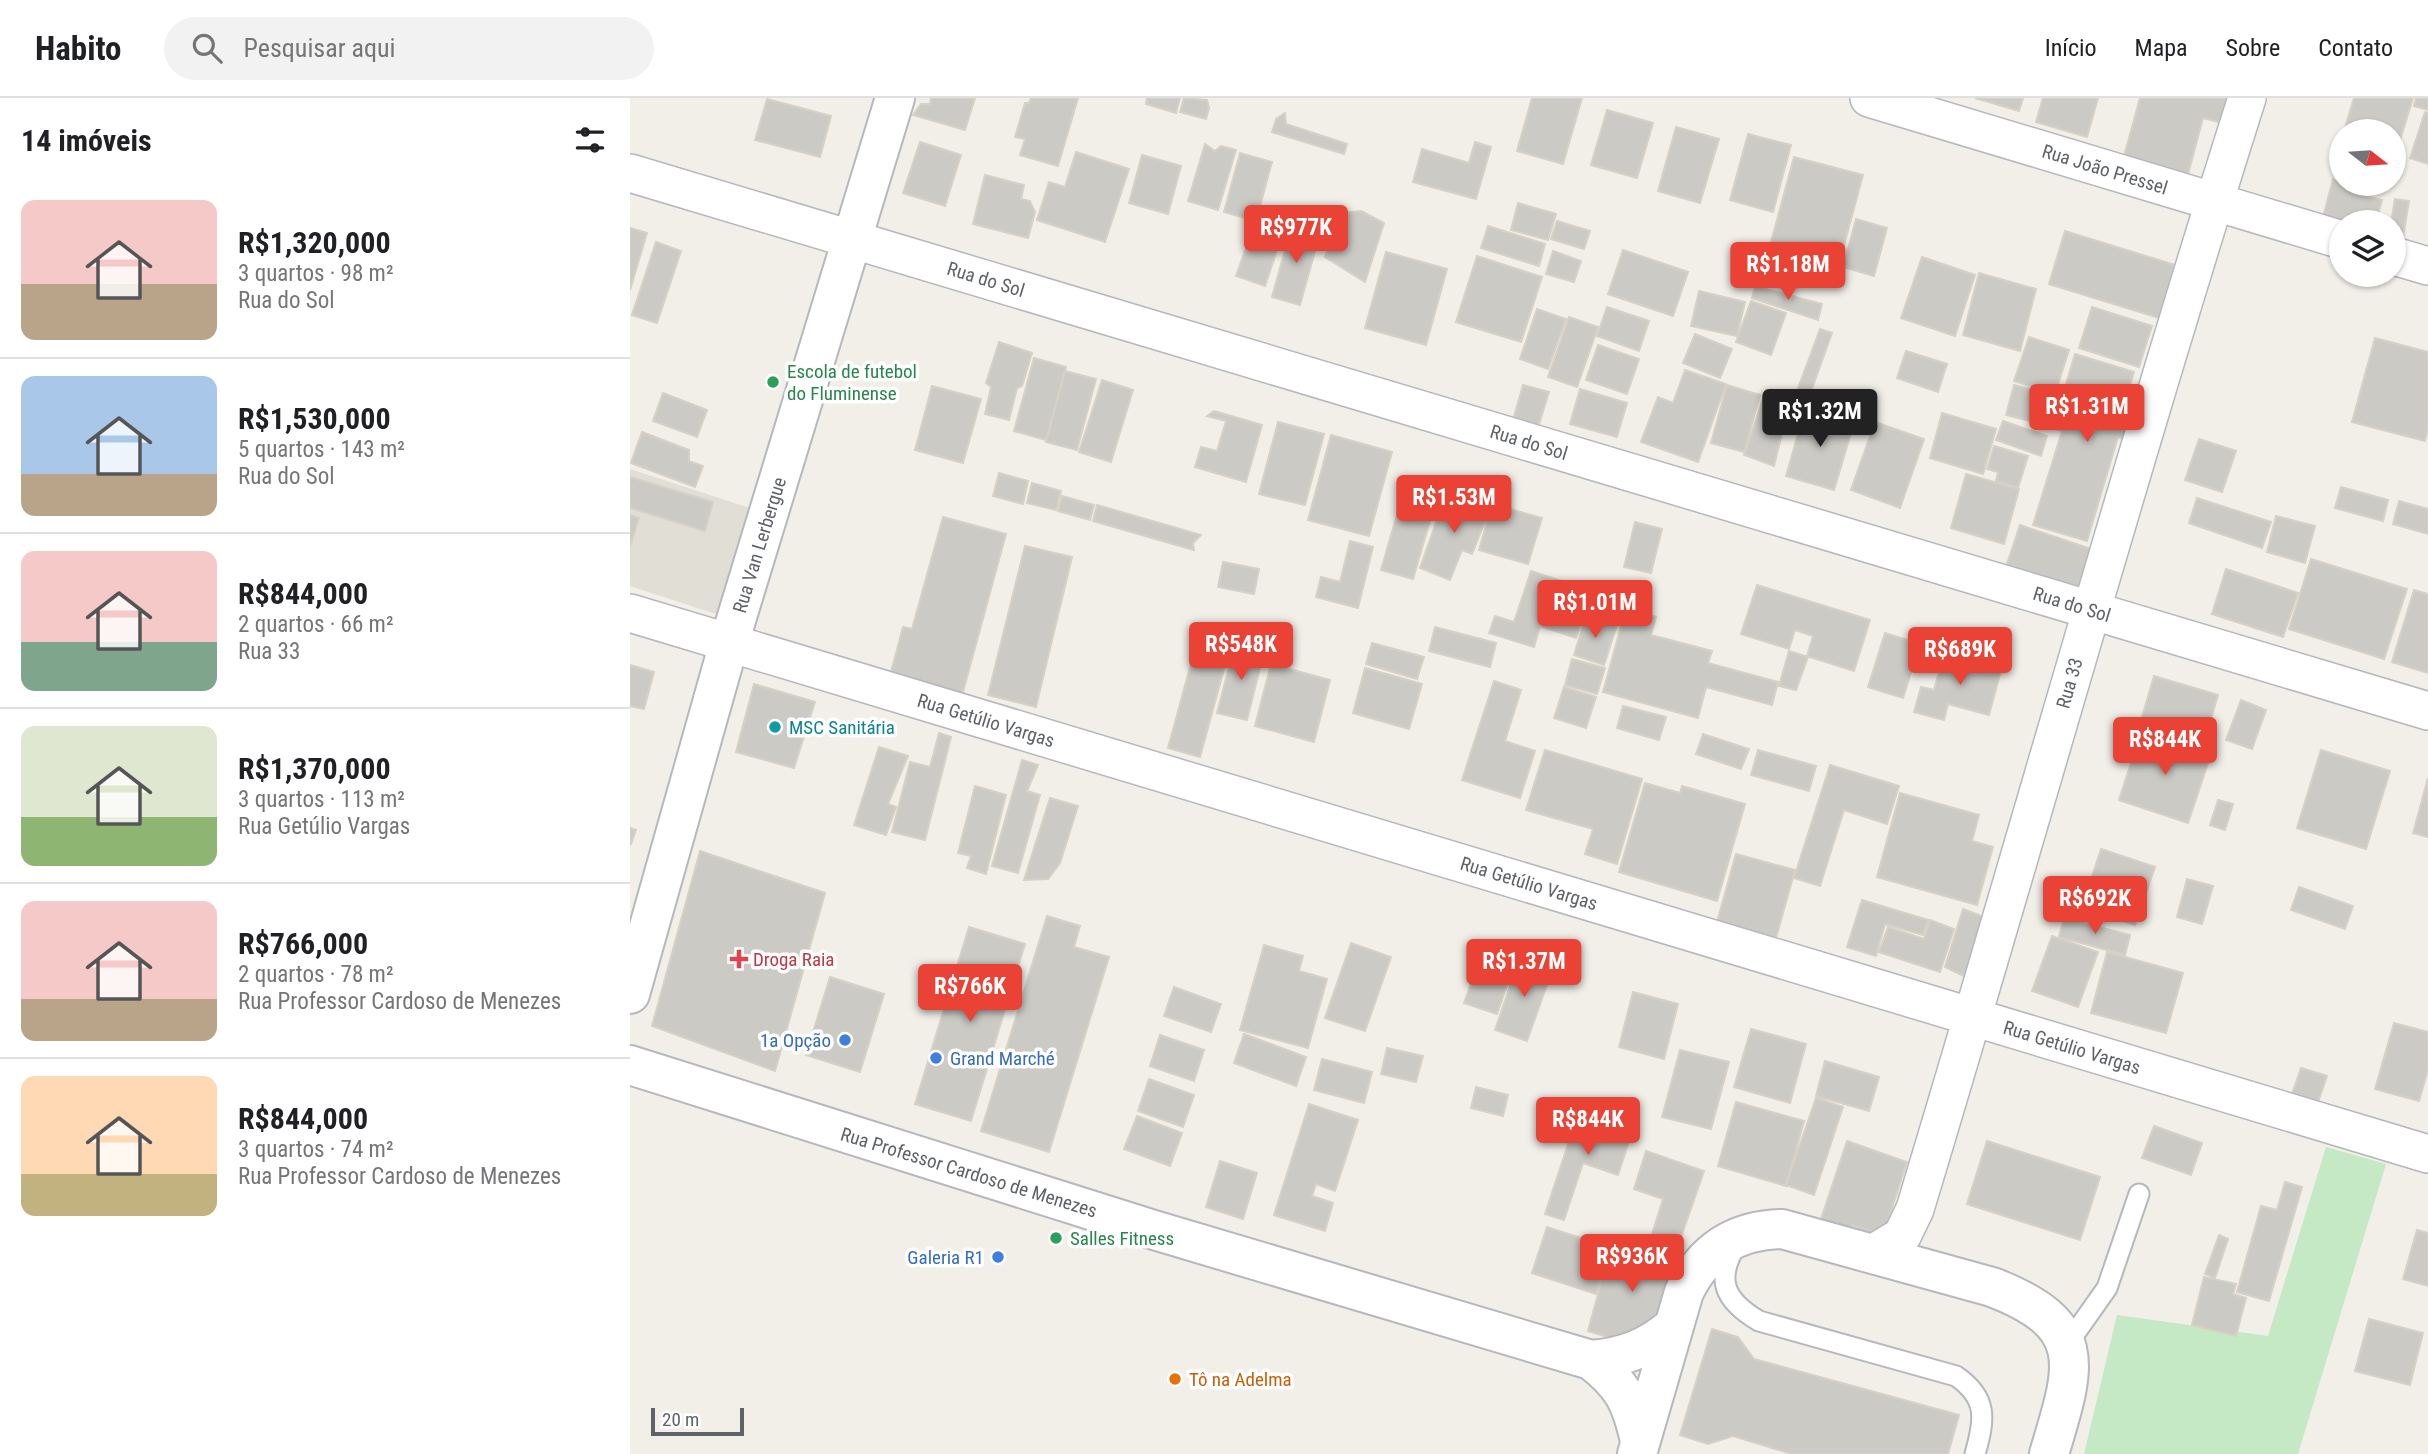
<!DOCTYPE html>
<html lang="pt">
<meta charset="utf-8">
<style>
:root{--surface:#fff;--page:#f2f2f2;--text:#202124;--muted:#757577;--line:#e0e0e0;--accent:#ea4335}
body{margin:0;font-family:"Roboto Condensed",sans-serif;background:var(--page);color:var(--text);height:100vh;display:flex;flex-direction:column;font-size:26px;white-space:nowrap}
*{box-sizing:border-box;margin:0}
p{font-size:23px;color:var(--muted)}
.icon{flex:none;width:38px;height:38px;fill:none;stroke:currentColor;stroke-width:2;stroke-linecap:round;stroke-linejoin:round}
.map{position:relative;flex:1;overflow:hidden}
.panel{display:flex;flex-direction:column;background:var(--surface);width:630px}
.panel>*{flex:none}
.needle{width:46px;rotate:107deg}
.fabs{position:absolute;left:1699px;top:21px;display:grid;gap:14px}
.fabs a{display:grid;place-items:center;width:77px;height:77px;border-radius:50%;background:var(--surface);box-shadow:0 2px 5px #0004;font-size:35px}
.scale{position:absolute;left:21px;bottom:18px;width:93px;box-sizing:border-box;padding-left:7px;border:4px solid #5f6368;border-top:0;font-size:19px;line-height:24px;white-space:nowrap;color:#5f6368;-webkit-text-stroke:5px #fff;paint-order:stroke}
.price{position:absolute;translate:-50% -60px;padding:0 16px;border-radius:7px;background:var(--accent);color:#fff;font-size:23px;line-height:46px;filter:drop-shadow(0 2px 4px #0008)}
.price::after{content:'';position:absolute;left:50%;top:42px;width:21px;height:16px;margin-left:-10px;background:inherit;clip-path:polygon(0 0,100% 0,50% 100%)}
.price.selected{background:#222;color:#fff}
ul{padding:0;list-style:none}
li{display:flex;align-items:center;gap:21px;height:175px;padding:0 21px}
li+li{border-top:2px solid var(--line)}
li span{display:grid;place-items:center;flex:none;width:196px;height:140px;border-radius:14px;color:#555}
li>.icon{margin-inline-start:auto}
span .icon{width:84px;height:84px;fill:#fffc;stroke-width:1}
li b{font-size:30px}
h2{display:flex;justify-content:space-between;align-items:center;height:84px;padding:0 21px;font-size:30px}
header{display:flex;align-items:center;gap:42px;box-sizing:border-box;height:98px;padding:0 35px;background:var(--surface);border-bottom:2px solid var(--line)}
header strong{font-size:33px}
nav{display:flex;gap:38px;margin-inline-start:auto;font-size:24px}
.search{width:490px;height:63px;background:var(--page);display:flex;align-items:center;gap:18px;box-sizing:border-box;padding:0 24px;border-radius:38px;color:var(--muted);font-size:26px}
main{display:flex;flex:1;min-height:0}
.map>svg:first-child{display:block}
.education{fill:#e1ded6}
.green{fill:#c5e8c5}
.building{fill:#cccac5;stroke:#d6d1c6;stroke-width:2}
.lines{fill:none;stroke-linecap:round;stroke-linejoin:round}
.service-casing{stroke:#b5b8bc;stroke-width:23}
.minor-casing{stroke:#b5b8bc;stroke-width:40}
.tertiary-casing{stroke:#b5b8bc;stroke-width:42}
.service{stroke:#fff;stroke-width:19}
.minor{stroke:#fff;stroke-width:37}
.tertiary{stroke:#fff;stroke-width:38}
.leisure-dot{fill:#2e9e5b;stroke:#fff;stroke-width:2.5}
.culture-dot{fill:#0f9aa8;stroke:#fff;stroke-width:2.5}
.health-dot{fill:#e0444e;stroke:#fff;stroke-width:2.5}
.shop-dot{fill:#3f7fe0;stroke:#fff;stroke-width:2.5}
.food-dot{fill:#e8710a;stroke:#fff;stroke-width:2.5}
.labels{text-anchor:middle;stroke-width:7;stroke-linejoin:round;paint-order:stroke}
.street-label{font-size:19px;fill:#5f6368;stroke:#fff}
.leisure-label{font-size:19px;fill:#27864d;stroke:#fff;text-anchor:start}
.culture-label{font-size:19px;fill:#0d838f;stroke:#fff;text-anchor:start}
.health-label{font-size:19px;fill:#be3a42;stroke:#fff;text-anchor:start}
.shop-label{font-size:19px;fill:#366cbe;stroke:#fff;text-anchor:end}
.food-label{font-size:19px;fill:#c56008;stroke:#fff;text-anchor:start}
</style>
<header>
<strong>Habito</strong>
<div class="search"><svg class="icon" aria-label="search" viewBox="0 0 24 24"><circle cx="10" cy="10" r="6"/><path d="M15 15l6 6"/></svg>Pesquisar aqui</div>
<nav><a>Início</a><a>Mapa</a><a>Sobre</a><a>Contato</a></nav>
</header>
<main>
<section class="panel">
<h2>14 imóveis<svg class="icon" aria-label="filters" viewBox="0 0 24 24"><path d="M4 7h16M4 17h16"/><circle cx="9" cy="7" r="2"/><circle cx="15" cy="17" r="2"/></svg></h2>
<ul>
<li><span style="background:linear-gradient(#f6c9c9 60%,#b9a48a 0)"><svg class="icon" aria-label="home" viewBox="0 0 24 24"><path d="M3 11l9-7 9 7M6 9v11h12V9"/></svg></span><div><b>R$1,320,000</b><p>3 quartos · 98 m²</p><p>Rua do Sol</p></div></li>
<li><span style="background:linear-gradient(#a9c7e8 70%,#b9a48a 0)"><svg class="icon" aria-label="home" viewBox="0 0 24 24"><path d="M3 11l9-7 9 7M6 9v11h12V9"/></svg></span><div><b>R$1,530,000</b><p>5 quartos · 143 m²</p><p>Rua do Sol</p></div></li>
<li><span style="background:linear-gradient(#f6c9c9 65%,#7fa58c 0)"><svg class="icon" aria-label="home" viewBox="0 0 24 24"><path d="M3 11l9-7 9 7M6 9v11h12V9"/></svg></span><div><b>R$844,000</b><p>2 quartos · 66 m²</p><p>Rua 33</p></div></li>
<li><span style="background:linear-gradient(#dfe7d0 65%,#8fb573 0)"><svg class="icon" aria-label="home" viewBox="0 0 24 24"><path d="M3 11l9-7 9 7M6 9v11h12V9"/></svg></span><div><b>R$1,370,000</b><p>3 quartos · 113 m²</p><p>Rua Getúlio Vargas</p></div></li>
<li><span style="background:linear-gradient(#f6c9c9 70%,#b9a48a 0)"><svg class="icon" aria-label="home" viewBox="0 0 24 24"><path d="M3 11l9-7 9 7M6 9v11h12V9"/></svg></span><div><b>R$766,000</b><p>2 quartos · 78 m²</p><p>Rua Professor Cardoso de Menezes</p></div></li>
<li><span style="background:linear-gradient(#ffd9b3 70%,#c2b280 0)"><svg class="icon" aria-label="home" viewBox="0 0 24 24"><path d="M3 11l9-7 9 7M6 9v11h12V9"/></svg></span><div><b>R$844,000</b><p>3 quartos · 74 m²</p><p>Rua Professor Cardoso de Menezes</p></div></li>
</ul>
</section>
<div class="map">
<svg width="1798" height="1356" viewBox="0 0 1798 1356">
<rect width="100%" height="100%" fill="#f1efe8"/>
<path class="education" d="M0,371L126,412L92,518L0,488Z"/>
<path class="green" d="M1696,1049L1756,1066L1668,1356H1454L1487,1217L1638,1238Z"/>
<path class="building" d="M301,0H345L335,32L283,17L291,6H300Z
M401,0H448L428,68L390,57L395,41L385,39L395,5H399Z
M517,0H550L546,15L516,6Z
M554,0L577,2L579,10L576,21L550,14Z
M902,0H952L933,66L887,53Z
M1345,0H1393L1389,13Z
M1413,0H1468L1457,39L1406,24Z
M1510,0H1592L1603,3L1596,26L1573,20L1557,80L1493,62Z
M1724,0H1783L1764,62V33H1714Z
M1786,0H1798V12L1784,8Z
M137,1L201,18L190,59L125,42Z
M977,12L1023,25L1007,80L961,67Z
M1795,14L1798,15V66L1780,60Z
M655,15L656,26L717,46L714,56L642,34L646,21Z
M1046,29L1089,41L1070,105L1028,93Z
M1118,36L1161,47L1143,114L1100,102Z
M1712,41V73L1702,70Z
M290,44L331,57L315,108L273,95Z
M845,44L861,49L846,101L783,84L792,51L839,65Z
M575,46L585,53L591,48L606,52L588,112L558,103Z
M446,54L499,71L475,144L407,122L419,84L435,89Z
M610,55L642,64L626,123L594,114Z
M512,57L551,68L538,116L499,105Z
M1164,59L1233,77L1206,177L1137,159Z
M355,77L394,87L391,101L400,103L405,114L398,140L343,126Z
M1703,81L1712,86L1727,87L1725,96L1752,102L1746,124L1691,127Z
M1765,101L1779,103L1771,152L1764,150V124H1761Z
M888,105L926,116L918,142L881,132Z
M731,113L754,125L735,184L695,159L712,115Z
M628,116L656,125L635,188L606,178Z
M1226,121L1257,130L1244,178L1213,169Z
M927,123L960,133L954,151L921,141Z
M662,127L690,135L670,207L642,199Z
M858,128L915,146L909,168L851,150Z
M0,130L17,135L0,192Z
M1435,133L1545,167L1529,220L1419,186Z
M26,144L51,153L27,225L2,217Z
M993,152L1058,174L1043,218L978,196Z
M923,153L951,163L944,184L916,176Z
M756,154L817,171L796,247L735,230Z
M847,158L912,179L891,244L826,224Z
M1292,159L1345,177L1325,238L1271,220Z
M1349,175L1406,191L1390,253L1333,237Z
M1125,188L1192,206L1188,222L1122,200Z
M1069,193L1115,204L1107,238L1061,228Z
M1121,203L1156,215L1141,257L1106,244Z
M977,209L1019,223L1009,253L967,238Z
M1462,209L1522,228L1509,269L1449,250Z
M907,211L936,221L918,271L890,261Z
M939,219L968,229L947,289L918,279Z
M1190,231L1202,235L1174,313L1161,309Z
M1065,236L1102,251L1090,280L1053,265Z
M1399,239L1439,252L1425,296L1384,283Z
M1745,240L1798,254V330L1795,343L1722,324Z
M369,244L402,255L392,288L387,290L379,322L355,316L361,289L356,285Z
M968,247L1009,261L997,296L956,282Z
M1276,253L1317,266L1308,294L1267,280Z
M1445,256L1504,274L1497,296L1517,303L1504,344L1488,339L1457,443L1403,427L1432,333L1423,330Z
M404,260L436,269L416,342L384,333Z
M1055,272L1096,286L1068,364L1011,344L1028,299L1043,305Z
M435,273L466,281L447,352L416,344Z
M472,282L503,292L481,364L449,354Z
M893,287L919,294L906,336L881,329Z
M1097,287L1130,297L1114,354L1081,345Z
M1384,287L1413,294L1404,324L1376,317Z
M302,288L351,301L333,365L285,352Z
M950,291L997,305L987,339L940,326Z
M1136,292L1160,303L1144,368L1114,357Z
M33,295L77,312L67,339L23,323Z
M1175,311L1224,325L1204,392L1156,378Z
M584,313L632,327L616,384L565,369L571,349L587,353L596,323L577,318Z
M1312,315L1366,331L1353,376L1300,360Z
M1373,323L1417,338L1411,358L1366,342Z
M648,324L694,336L675,407L629,396Z
M1245,324L1294,341L1270,410L1221,392Z
M12,334L59,352V363L73,368L65,389L1,365Z
M701,337L762,354L739,438L678,422Z
M1569,341L1606,353L1592,394L1555,382Z
M1364,348L1398,358L1388,390L1366,383L1368,374L1357,371Z
M369,375L398,383L393,406L363,398Z
M1336,376L1389,391L1374,446L1321,430Z
M0,379L83,404L75,433L0,410Z
M402,385L431,393L426,412L397,405Z
M776,385L808,395L783,481L751,472Z
M1711,389L1758,402L1753,423L1705,410Z
M817,394L860,411L842,456L832,452L820,482L790,470Z
M432,398L464,407L460,422L428,413Z
M1567,400L1641,424L1632,450L1559,425Z
M1769,403L1798,411V436L1763,426Z
M862,406L912,420L898,466L849,452Z
M467,407L571,437L563,445L564,452L463,423Z
M0,417L9,420L0,449Z
M1646,418L1685,428L1675,465L1637,454Z
M313,419L376,436L330,605L258,585L273,529L282,531Z
M1005,424L1032,431L1021,475L994,469Z
M1390,427L1461,451L1445,499L1374,475Z
M720,443L743,449L728,510L686,499L691,479L710,484Z
M395,448L442,459L406,609L358,597Z
M1681,461L1777,491L1754,561L1659,531Z
M593,464L629,471L624,496L588,489Z
M1596,471L1668,495L1653,539L1582,516Z
M901,473L962,493L946,540L910,528L904,549L859,535L865,518L884,524Z
M1127,487L1240,522L1224,573L1177,558L1183,538L1165,532L1159,551L1111,536Z
M1784,492L1798,496V575L1762,564Z
M996,510L1026,519L1021,537L1082,553L1078,565L1148,584L1142,607L1076,589L1068,620L973,594Z
M956,518L987,527L974,567L944,557Z
M805,529L866,545L860,569L799,553Z
M1255,535L1290,546L1273,600L1238,589Z
M569,536L588,541L597,560L570,659L538,650Z
M612,543L628,547L625,556L633,558L617,622L587,615L604,550L610,551Z
M742,545L794,559L787,581L736,566Z
M1159,553L1178,559L1166,592L1149,588Z
M1315,553L1372,569L1359,617L1318,606L1314,622L1284,614L1291,589L1304,592Z
M942,561L975,570L967,596L935,587Z
M641,566L700,582L684,644L625,628Z
M0,567L24,574L14,611L0,608Z
M735,570L792,586L779,631L723,615Z
M1524,578L1588,597L1576,638L1512,619Z
M864,583L891,592L875,643L905,653L890,700L832,682Z
M124,586L185,604L164,670L106,654Z
M934,589L966,599L956,630L924,620Z
M1611,602L1636,612L1622,651L1596,642Z
M993,608L1036,619L1029,642L987,630Z
M1511,633L1581,656L1558,725L1489,702Z
M309,635L321,639L295,742L262,734L280,664L300,669Z
M1073,636L1119,651L1111,671L1066,656Z
M249,649L278,658L258,706L266,709L256,737L224,727Z
M915,652L1012,681L987,766L955,756L963,731L896,712Z
M1128,652L1186,668L1179,693L1121,677Z
M1691,652L1760,673L1736,751L1667,730Z
M392,662L408,667L397,693L410,697L388,775L362,768Z
M1200,667L1269,688L1257,726L1214,712L1190,788L1164,780Z
M1798,680V739L1783,735Z
M1015,685L1050,695L1052,688L1115,706L1087,803L989,774Z
M345,688L376,697L356,776L337,770L341,758L328,755Z
M1270,695L1349,717L1342,743L1363,749L1347,807L1247,779Z
M420,700L448,708L430,765L418,781L394,782Z
M1588,702L1603,706L1595,732L1580,727Z
M0,730L6,732L1,746H0Z
M1471,751L1525,769L1505,827L1452,809Z
M70,753L195,795L145,973L22,928Z
M1106,756L1165,772L1146,840L1087,824Z
M1557,781L1583,788L1572,826L1547,819Z
M1669,789L1723,808L1715,831L1661,812Z
M1232,802L1298,822L1293,837L1255,826L1246,858L1217,849Z
M1333,811L1362,822L1344,883L1315,869Z
M417,818L450,828L444,849L479,859L419,1054L351,1033Z
M1434,820L1500,837L1495,857L1429,839Z
M1300,822L1324,831L1310,874L1249,854L1258,829L1294,841Z
M339,829L395,846L341,1023L285,1006Z
M1422,838L1468,854L1448,909L1402,893Z
M721,845L761,859L735,933L695,920Z
M634,847L673,858L669,873L697,881L678,950L610,932Z
M853,851L886,862L867,916L834,905Z
M1477,854L1553,875L1536,935L1461,915Z
M890,859L923,870L897,943L865,932Z
M200,879L254,896L230,974L176,957Z
M544,889L591,906L581,934L534,918Z
M1003,894L1048,906L1034,961L989,949Z
M1764,925L1798,934V972L1789,1003L1745,991Z
M1121,931L1176,946L1160,1005L1104,989Z
M614,936L676,959L666,988L604,965Z
M530,937L574,952L564,983L520,968Z
M757,950L793,958L786,984L751,976Z
M1050,952L1099,964L1081,1031L1032,1019Z
M692,961L742,974L734,1005L684,992Z
M1195,963L1249,979L1239,1013L1186,998Z
M1671,970L1697,978L1686,1010L1660,1002Z
M519,981L564,997L553,1029L508,1013Z
M846,989L878,997L873,1018L841,1010Z
M1186,1000L1213,1009L1184,1097L1156,1087Z
M1106,1004L1174,1023L1156,1088L1088,1068Z
M679,1006L728,1022L705,1093L686,1086L682,1098L703,1105L695,1133L644,1117Z
M949,1013L1003,1031L988,1077L953,1065L934,1122L915,1116Z
M507,1018L552,1035L540,1068L494,1051Z
M1524,1028L1572,1045L1561,1077L1512,1060Z
M1217,1043L1277,1064L1253,1138L1222,1127L1220,1134L1190,1124Z
M1357,1043L1470,1079L1450,1142L1337,1106Z
M1016,1053L1074,1073L1049,1145L1022,1136L1033,1101L1004,1091Z
M590,1063L627,1075L613,1121L576,1109Z
M1655,1084L1672,1089L1639,1203L1607,1194L1631,1108L1647,1112Z
M917,1129L981,1150L966,1196L902,1175Z
M1787,1132L1798,1135V1188L1773,1181Z
M1589,1137L1598,1141L1585,1180L1575,1176Z
M983,1141L1046,1159L1020,1252L958,1233Z
M1574,1179L1606,1186L1603,1196L1616,1200L1606,1238L1562,1227Z
M1739,1221L1793,1235L1780,1287L1725,1273Z
M1082,1231L1108,1239L1124,1261L1329,1317L1318,1356H1162L1103,1338L1078,1346L1050,1337Z"/>
<g class="lines">
<defs>
<path id="service" d="M1107,1146C1084,1182 1095,1203 1129,1223L1326,1278C1358,1300 1355,1321 1345,1356
M1436,1248L1477,1190L1509,1096"/>
<path id="minor" d="M1239,0L1712,142
M0,75L1798,613
M1764,158L1798,168
M0,515L1798,1056
M1244,1155L1272,1138L1285,1111C1397,741 1500,368 1617,0"/>
<path id="tertiary" d="M0,896L99,545L265,0
M0,967L524,1132L961,1262C995,1259 1018,1250 1044,1228
M961,1262C993,1287 1001,1303 1010,1343
M1007,1356L1054,1194C1074,1152 1106,1132 1152,1131L1362,1189C1462,1227 1445,1269 1419,1356"/>
</defs>
<use href="#service" class="service-casing"/>
<use href="#minor" class="minor-casing"/>
<use href="#tertiary" class="tertiary-casing"/>
<use href="#service" class="service"/>
<use href="#minor" class="minor"/>
<use href="#tertiary" class="tertiary"/>
</g>
<g class="leisure-dot">
<circle cx="143" cy="284" r="7"/>
<circle cx="426" cy="1140" r="7"/>
</g>
<circle class="culture-dot" cx="145" cy="629" r="7"/>
<path class="health-dot" d="M105.5 850.5h7v7h7v7h-7v7h-7v-7h-7v-7h7z"/>
<g class="shop-dot">
<circle cx="215" cy="942" r="7"/>
<circle cx="306" cy="960" r="7"/>
<circle cx="368" cy="1159" r="7"/>
</g>
<circle class="food-dot" cx="545" cy="1281" r="7"/>
<g class="labels">
<g class="street-label">
<text transform="translate(1475 71) rotate(17)" y="7">Rua João Pressel</text>
<text transform="translate(356 181) rotate(17)" y="7">Rua do Sol</text>
<text transform="translate(899 344) rotate(17)" y="7">Rua do Sol</text>
<text transform="translate(129 447) rotate(-73)" y="7">Rua Van Lerbergue</text>
<text transform="translate(1442 506) rotate(17)" y="7">Rua do Sol</text>
<text transform="translate(1439 585) rotate(-74)" y="7">Rua 33</text>
<text transform="translate(356 622) rotate(17)" y="7">Rua Getúlio Vargas</text>
<text transform="translate(899 785) rotate(17)" y="7">Rua Getúlio Vargas</text>
<text transform="translate(1442 949) rotate(17)" y="7">Rua Getúlio Vargas</text>
<text transform="translate(339 1074) rotate(17)" y="7">Rua Professor Cardoso de Menezes</text>
</g>
<g class="leisure-label">
<text x="157" y="280">Escola de futebol<tspan x="157" dy="22">do Fluminense</tspan></text>
<text x="440" y="1147">Salles Fitness</text>
</g>
<g class="culture-label">
<text x="159" y="636">MSC Sanitária</text>
</g>
<g class="health-label">
<text x="123" y="868">Droga Raia</text>
</g>
<g class="shop-label">
<text x="201" y="949">1a Opção</text>
<text x="320" y="967" text-anchor="start">Grand Marché</text>
<text x="354" y="1166">Galeria R1</text>
</g>
<g class="food-label">
<text x="559" y="1288">Tô na Adelma</text>
</g>
</g>
</svg>
<div class="fabs">
<a><svg class="needle" viewBox="-14 -14 28 28"><path d="M0-13l5 13h-10z" fill="#e53935"/><path d="M0 13l5-13h-10z" fill="#757577"/></svg></a>
<a><svg class="icon" aria-label="layers" viewBox="0 0 24 24"><path d="M12 4l9 5-9 5-9-5zM3 14l9 5 9-5"/></svg></a>
</div>
<div class="scale">20 m</div>
<b class="price" style="left:666px;top:167px">R$977K</b>
<b class="price" style="left:1158px;top:204px">R$1.18M</b>
<b class="price" style="left:1457px;top:346px">R$1.31M</b>
<b class="price selected" style="left:1190px;top:351px">R$1.32M</b>
<b class="price" style="left:824px;top:437px">R$1.53M</b>
<b class="price" style="left:965px;top:542px">R$1.01M</b>
<b class="price" style="left:611px;top:584px">R$548K</b>
<b class="price" style="left:1330px;top:589px">R$689K</b>
<b class="price" style="left:1535px;top:679px">R$844K</b>
<b class="price" style="left:1465px;top:838px">R$692K</b>
<b class="price" style="left:894px;top:901px">R$1.37M</b>
<b class="price" style="left:340px;top:926px">R$766K</b>
<b class="price" style="left:958px;top:1059px">R$844K</b>
<b class="price" style="left:1002px;top:1196px">R$936K</b>
</div>
</main>
